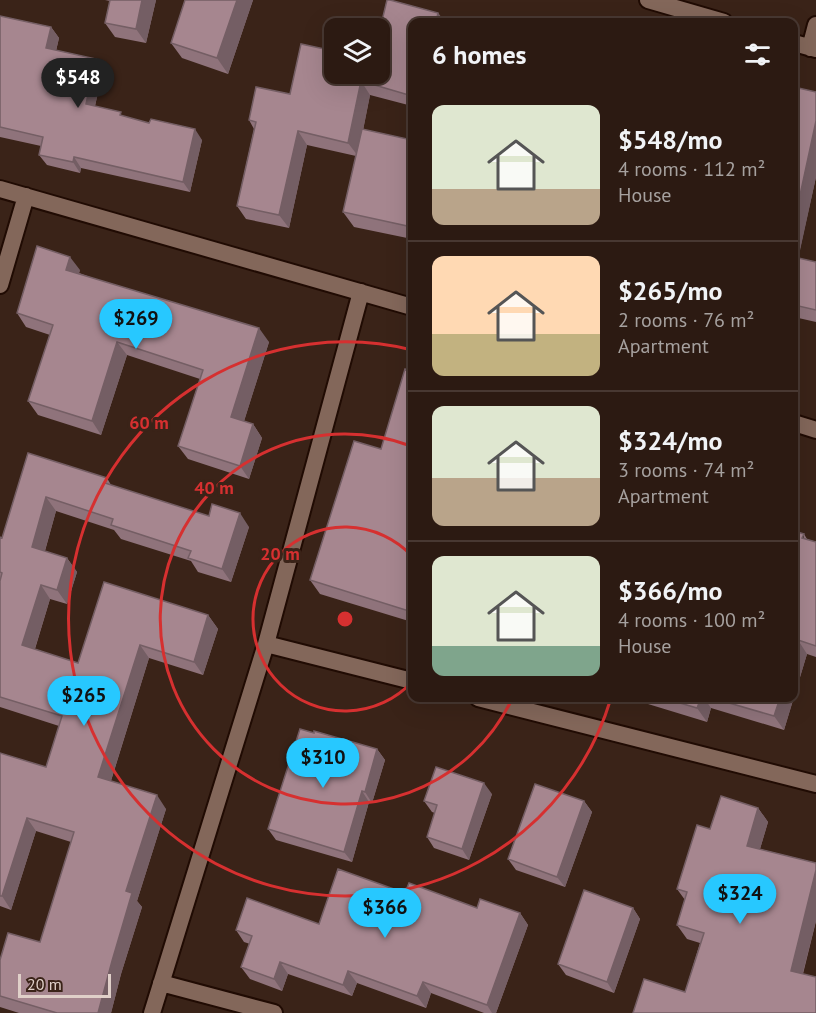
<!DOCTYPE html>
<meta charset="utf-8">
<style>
:root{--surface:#2c1a12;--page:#34231b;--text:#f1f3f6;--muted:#a6a19f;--line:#483832;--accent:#27c8ff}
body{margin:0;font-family:"PT Sans",sans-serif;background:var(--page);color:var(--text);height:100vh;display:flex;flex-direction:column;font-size:22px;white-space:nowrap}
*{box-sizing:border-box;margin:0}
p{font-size:20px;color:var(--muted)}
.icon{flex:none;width:33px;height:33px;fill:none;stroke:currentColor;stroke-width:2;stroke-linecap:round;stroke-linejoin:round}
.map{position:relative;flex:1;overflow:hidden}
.details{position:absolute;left:408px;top:18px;width:390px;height:684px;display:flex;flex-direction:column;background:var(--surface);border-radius:12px;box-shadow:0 6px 24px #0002,0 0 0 2px var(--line)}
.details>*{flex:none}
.tools{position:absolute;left:324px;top:18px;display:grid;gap:12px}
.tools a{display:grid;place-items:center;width:66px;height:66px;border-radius:12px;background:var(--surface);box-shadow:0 6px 24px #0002,0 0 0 2px var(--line);font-size:30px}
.scale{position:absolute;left:18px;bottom:15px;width:93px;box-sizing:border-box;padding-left:6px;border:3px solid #e0d0c9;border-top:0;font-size:16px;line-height:21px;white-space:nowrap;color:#e0d0c9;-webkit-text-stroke:4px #3a2318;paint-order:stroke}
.price{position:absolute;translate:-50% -51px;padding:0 14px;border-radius:21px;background:var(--accent);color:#111;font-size:20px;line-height:39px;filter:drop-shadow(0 2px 3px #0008)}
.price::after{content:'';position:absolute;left:50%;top:36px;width:18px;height:14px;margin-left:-9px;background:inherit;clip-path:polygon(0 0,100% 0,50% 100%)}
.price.selected{background:#222;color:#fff}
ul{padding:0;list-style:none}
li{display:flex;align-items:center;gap:18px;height:150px;padding:0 24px}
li+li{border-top:2px solid var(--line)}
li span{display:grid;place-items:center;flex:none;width:168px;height:120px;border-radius:12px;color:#555}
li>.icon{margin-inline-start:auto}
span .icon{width:72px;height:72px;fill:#fffc;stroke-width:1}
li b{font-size:26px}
h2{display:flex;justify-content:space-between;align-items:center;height:72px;padding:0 24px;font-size:26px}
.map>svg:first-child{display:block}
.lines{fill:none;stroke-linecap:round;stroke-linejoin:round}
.minor-casing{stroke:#200b03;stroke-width:20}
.minor{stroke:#83675a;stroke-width:16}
.wall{fill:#8f737b}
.shaded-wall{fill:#745e64}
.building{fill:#a6868f;stroke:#745e64;stroke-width:1.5}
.ring{fill:none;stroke:#d63030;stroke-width:3}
.centre{fill:#d63030;stroke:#3a2318;stroke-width:3}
.ring-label{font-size:18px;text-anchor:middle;font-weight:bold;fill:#d63030;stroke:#3a2318;stroke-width:6;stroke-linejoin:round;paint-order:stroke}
</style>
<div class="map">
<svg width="816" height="1013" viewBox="0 0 816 1013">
<rect width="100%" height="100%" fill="#3a2318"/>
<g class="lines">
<defs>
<path id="minor" d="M648,0L724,22
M794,43L816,49
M810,48L816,25
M0,189L412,307
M0,285L26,196
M794,423L816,430
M266,644L412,681
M478,698L816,784
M161,983L274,1013
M152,1013L266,644L361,292"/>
</defs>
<use href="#minor" class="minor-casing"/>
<use href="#minor" class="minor"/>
</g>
<path class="wall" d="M105,0H156L146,43L115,37L105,23L110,1Z
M185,0H253L228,74L182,58L171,43Z
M387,0H390L438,13L445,22H412V106L370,95L363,130L412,140V239L354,227L343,212L356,156L307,145L289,228L246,219L237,206L254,129L249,120L256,87L290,94L301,44L334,51V74H380V29Z
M0,16L51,27L59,38L56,51L96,59L103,70L95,106L124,117L202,140L190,192L81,168L80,173L47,165L39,155L41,146L0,137Z
M794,89L816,92V177L798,258L816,262V322L794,317Z
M80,270L79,273L269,342L244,421L253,424L262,438L249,479L188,459L178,446L200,379L127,355L101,435L38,415L28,401L50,335L26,327L17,313Z
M412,372V622L320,594L310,580L381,449Z
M28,453L107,478L111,485L209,516L249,527L231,582L198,572L191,561L121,539L114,530L56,511L45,551L67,558L77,572L67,604L50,599L35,649L78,663L208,615L218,629L203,675L149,658L111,781L166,809L137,901L142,907L121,974L111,1013H19L0,1007V960L40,942L71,842L36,831L11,910L0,906V753L46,767L59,726L0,707V537L2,538Z
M804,534L807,539L816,542V657L807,654L784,730L711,708L707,722L648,704L644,698H794Z
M377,749L385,760L372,803L369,802L352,862L276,840L268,829Z
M492,794L469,860L434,848L427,837L435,813L432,812L424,801Z
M584,801L592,812L565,887L516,870L508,859Z
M758,808L768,822L760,849L816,863V921L803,974L685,992L700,943L687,939L677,925L685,900L677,889L710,829Z
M405,893L477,908L520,913L528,925L496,1013H484L431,993L426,1008L357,983L352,996L288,974L282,991L250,979L241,967L250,944L244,942L236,930L319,924Z
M633,908L640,919L614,993L566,975L558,964Z"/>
<path class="shaded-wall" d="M142,0H156L146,43L136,29Z
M237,0H253L228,74L217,58Z
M438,13L445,22H436Z
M51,27L59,38L54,59L46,48Z
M96,59L103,70L93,115L86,104Z
M361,81L370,95L358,156L348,143Z
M816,121V177L796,269L794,266V223Z
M195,129L202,140L190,192L183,182Z
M298,131L307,145L289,228L279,215Z
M74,157L81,168L80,173L73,162Z
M70,257L80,270L76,283L66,270Z
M259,328L269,342L241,431L231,417Z
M117,342L127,355L101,435L92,421Z
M253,424L262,438L249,479L240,466Z
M46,497L56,511L42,561L32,547Z
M240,513L249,527L231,582L222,569Z
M67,558L77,572L67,604L57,590Z
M41,585L50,599L32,658L22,645Z
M208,615L218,629L203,675L194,662Z
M798,640L807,654L784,730L774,716L780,698H794V654Z
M140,645L149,658L108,790L98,777Z
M701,698H704L711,708L707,722L697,708Z
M377,749L385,760L372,803L365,792Z
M484,783L492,794L469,860L462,849Z
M362,791L369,802L352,862L344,852Z
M157,795L166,809L137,901L142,907L121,974L111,1013H98L126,891Z
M584,801L592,812L565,887L557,877Z
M758,808L768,822L757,859L747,846Z
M27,818L36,831L11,910L2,896Z
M816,870V921L800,984L791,971Z
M633,908L640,919L614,993L607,982Z
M520,913L528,925L496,1013H492L487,1005Z
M280,962L288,974L282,991L274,979Z
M348,971L357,983L352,996L343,985Z
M423,982L431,993L426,1008L417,996Z"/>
<path class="building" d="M110,0H142L136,29L105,23Z
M185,0H237L217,58L171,43Z
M387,0H390L438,13L436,22H412V96L361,81L348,143L298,131L279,215L237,206L256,122L249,120L256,87L290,94L301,44L334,51V74H380V29Z
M0,16L51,27L46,48L96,59L86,104L121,112L120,115L149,123L151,119L195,129L183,182L74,157L73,162L39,155L43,137L0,127Z
M794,87L816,92V121L794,223Z
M362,129L412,140V227L343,212Z
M37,246L70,257L66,270L259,328L231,417L253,424L240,466L178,446L203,370L117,342L92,421L28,401L53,325L17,313Z
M794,257L816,262V310L794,305Z
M405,369L412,372V612L310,580L354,441L381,449Z
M28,453L107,478L105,483L209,516L212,504L240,513L222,569L188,558L191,551L111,525L113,519L46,497L32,547L67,558L57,590L41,585L22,645L78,663L104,582L208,615L194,662L140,645L98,777L157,795L126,891L132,893L112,961L98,1013H57L0,996V960L8,933L40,942L74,832L27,818L2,896H0V753L46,767L62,716L0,697V581L2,573L0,572V537L2,538Z
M794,531L804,534L802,538L816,542V646L798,640L794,654Z
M663,698H701L697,708Z
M712,698H780L774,716Z
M300,729L314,733V731L377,749L365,792L362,791L344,852L268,829Z
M436,767L484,783L462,849L427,837L437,805L424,801Z
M535,784L584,801L557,877L508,859Z
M721,796L758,808L747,846L816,863V870L791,971L816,977V1013H633L644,979L685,992L704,933L677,925L687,892L677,889L697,825L710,829Z
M338,869L405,893L409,883L477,908L480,899L520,913L487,1005L423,982L417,996L348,971L343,985L280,962L274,979L241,967L252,936L236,930L247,898L319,924Z
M584,890L633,908L607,982L558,964Z"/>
<g class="ring">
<path d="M412 682A92 92 0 1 1 412 556"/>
<path d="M512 699A185 185 0 1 1 411 446"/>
<path d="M611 698A277 277 0 1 1 412 350"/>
</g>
<circle cx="345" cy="619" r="9" class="centre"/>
<g class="ring-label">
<text x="149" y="429">60 m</text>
<text x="214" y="494">40 m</text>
<text x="280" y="560">20 m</text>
</g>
</svg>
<div class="tools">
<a><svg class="icon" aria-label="layers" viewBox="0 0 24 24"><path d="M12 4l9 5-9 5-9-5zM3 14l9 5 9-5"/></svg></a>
</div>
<div class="scale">20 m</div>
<b class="price selected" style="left:78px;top:109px">$548</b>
<b class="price" style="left:136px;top:350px">$269</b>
<b class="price" style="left:84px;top:727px">$265</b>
<b class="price" style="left:323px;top:789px">$310</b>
<b class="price" style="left:740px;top:925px">$324</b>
<b class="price" style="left:385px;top:939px">$366</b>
<section class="details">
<h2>6 homes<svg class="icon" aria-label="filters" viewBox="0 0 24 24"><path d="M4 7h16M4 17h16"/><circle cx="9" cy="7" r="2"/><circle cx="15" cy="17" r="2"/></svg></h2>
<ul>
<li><span style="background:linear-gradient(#dfe7d0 70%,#b9a48a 0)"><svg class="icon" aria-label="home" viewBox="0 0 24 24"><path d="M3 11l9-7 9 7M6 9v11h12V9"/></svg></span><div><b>$548/mo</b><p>4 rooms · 112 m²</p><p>House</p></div></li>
<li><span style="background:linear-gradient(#ffd9b3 65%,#c2b280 0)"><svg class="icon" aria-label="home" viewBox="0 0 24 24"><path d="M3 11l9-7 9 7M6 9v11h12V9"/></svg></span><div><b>$265/mo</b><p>2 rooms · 76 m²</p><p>Apartment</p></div></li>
<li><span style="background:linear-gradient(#dfe7d0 60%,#b9a48a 0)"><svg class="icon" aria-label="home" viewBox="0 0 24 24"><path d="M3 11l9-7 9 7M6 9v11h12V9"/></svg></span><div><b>$324/mo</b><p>3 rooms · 74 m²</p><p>Apartment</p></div></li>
<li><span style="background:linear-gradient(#dfe7d0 75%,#7fa58c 0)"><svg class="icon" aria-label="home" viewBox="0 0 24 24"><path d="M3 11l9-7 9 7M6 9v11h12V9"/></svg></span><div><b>$366/mo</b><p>4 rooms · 100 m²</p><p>House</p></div></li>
</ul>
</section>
</div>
